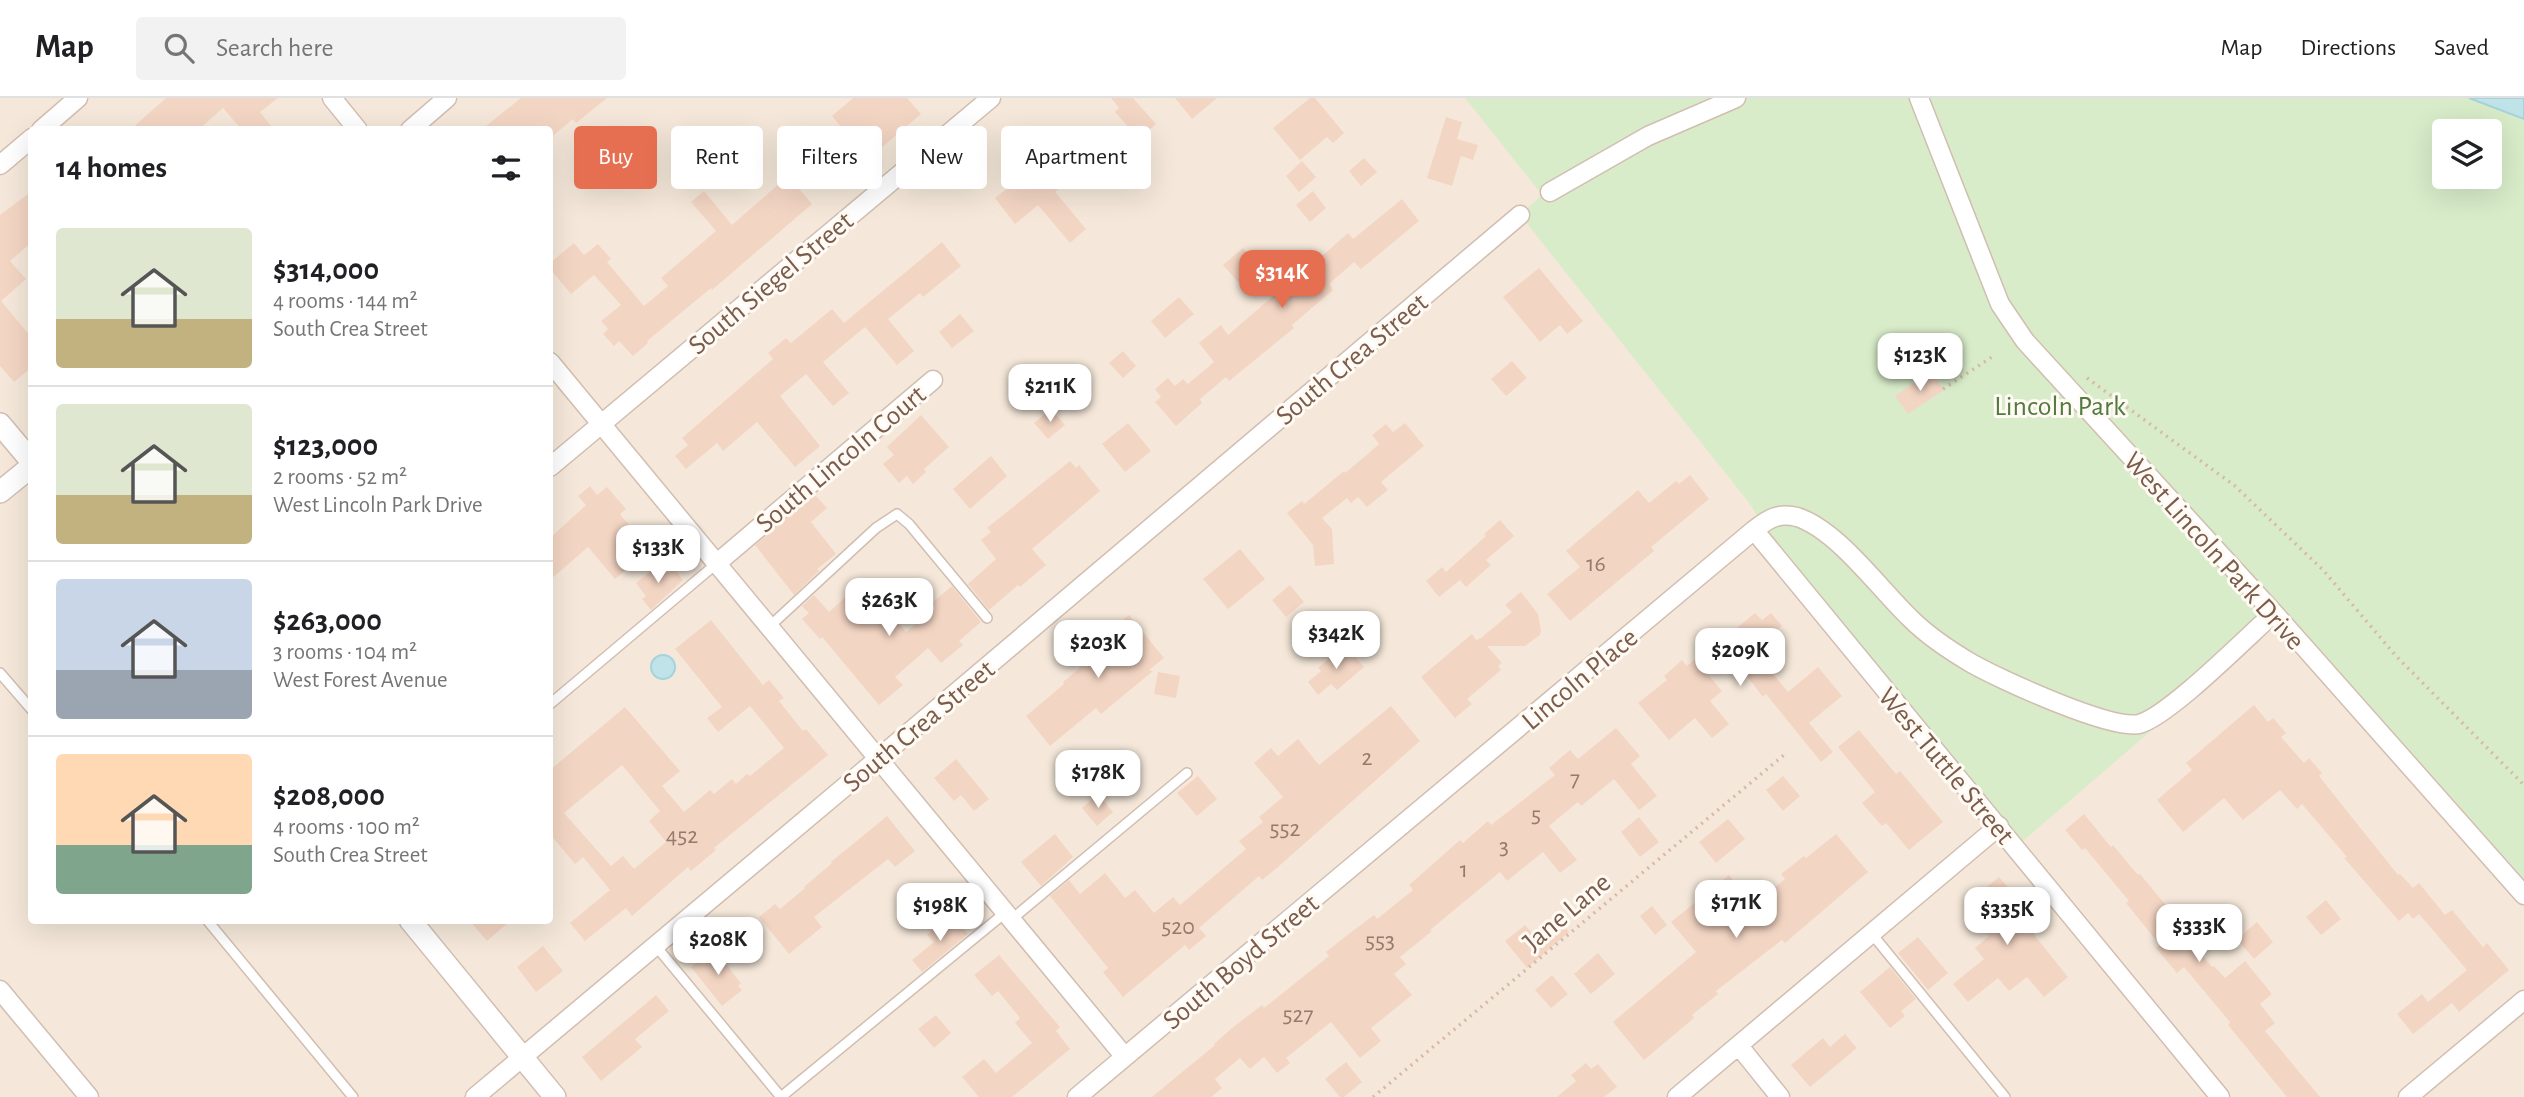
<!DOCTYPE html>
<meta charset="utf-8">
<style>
:root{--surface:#fff;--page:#f2f2f2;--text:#202124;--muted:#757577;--line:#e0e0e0;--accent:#e76f51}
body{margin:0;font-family:"Alegreya Sans",sans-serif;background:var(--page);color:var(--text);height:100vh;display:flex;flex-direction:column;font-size:26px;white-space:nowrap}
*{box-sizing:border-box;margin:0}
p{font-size:23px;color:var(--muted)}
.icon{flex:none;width:38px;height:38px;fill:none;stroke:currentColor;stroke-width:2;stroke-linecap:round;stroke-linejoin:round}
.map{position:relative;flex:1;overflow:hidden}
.side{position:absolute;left:28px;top:28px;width:525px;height:798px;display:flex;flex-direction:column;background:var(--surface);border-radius:7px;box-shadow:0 7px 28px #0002}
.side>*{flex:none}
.top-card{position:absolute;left:574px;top:28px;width:665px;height:63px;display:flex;gap:14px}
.controls{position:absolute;left:2432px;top:21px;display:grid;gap:14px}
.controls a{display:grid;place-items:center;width:70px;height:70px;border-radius:7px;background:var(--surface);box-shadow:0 7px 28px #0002;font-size:35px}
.price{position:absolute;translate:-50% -60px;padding:0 16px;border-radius:14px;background:#fff;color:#222;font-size:23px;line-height:46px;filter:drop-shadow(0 2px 4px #0008)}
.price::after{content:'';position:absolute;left:50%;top:42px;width:21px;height:16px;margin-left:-10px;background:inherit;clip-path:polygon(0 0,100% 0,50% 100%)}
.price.selected{background:var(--accent);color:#fff}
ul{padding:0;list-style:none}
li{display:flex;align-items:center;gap:21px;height:175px;padding:0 28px}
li+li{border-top:2px solid var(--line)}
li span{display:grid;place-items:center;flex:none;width:196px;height:140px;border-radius:7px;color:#555}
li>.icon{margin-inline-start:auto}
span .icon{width:84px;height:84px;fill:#fffc;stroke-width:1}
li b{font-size:30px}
h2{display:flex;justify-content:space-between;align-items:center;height:84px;padding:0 28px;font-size:30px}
.chip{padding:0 24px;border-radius:7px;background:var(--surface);box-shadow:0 7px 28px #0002;font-size:24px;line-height:63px}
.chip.selected{background:var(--accent);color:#fff}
header{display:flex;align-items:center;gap:42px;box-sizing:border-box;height:98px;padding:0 35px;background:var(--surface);border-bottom:2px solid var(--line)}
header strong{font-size:33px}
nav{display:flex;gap:38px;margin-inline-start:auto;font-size:24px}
.search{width:490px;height:63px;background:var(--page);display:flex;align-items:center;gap:18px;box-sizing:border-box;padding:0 24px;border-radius:7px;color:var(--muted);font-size:26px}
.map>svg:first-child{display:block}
.residential{fill:#f5e8da;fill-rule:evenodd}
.green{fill:#d8ecc9;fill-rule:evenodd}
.water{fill:#bfe3e8;stroke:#a5d3da;stroke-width:2}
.building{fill:#f3d5c3;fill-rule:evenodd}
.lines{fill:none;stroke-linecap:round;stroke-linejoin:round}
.service-casing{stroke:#d1beb0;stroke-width:12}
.minor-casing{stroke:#d1beb0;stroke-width:21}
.tertiary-casing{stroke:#d1beb0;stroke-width:24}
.path{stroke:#d9b8a5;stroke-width:3.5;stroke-dasharray:2 5;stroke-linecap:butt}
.service{stroke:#fff;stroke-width:9}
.minor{stroke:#fff;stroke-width:18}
.tertiary{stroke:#fff;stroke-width:21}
.labels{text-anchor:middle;stroke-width:6;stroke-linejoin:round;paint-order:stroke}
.number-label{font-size:24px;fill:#987a6a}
.street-label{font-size:28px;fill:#7a5c4d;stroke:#fffaf3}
.park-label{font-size:28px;fill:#537a41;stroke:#fffaf3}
</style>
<header>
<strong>Map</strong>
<div class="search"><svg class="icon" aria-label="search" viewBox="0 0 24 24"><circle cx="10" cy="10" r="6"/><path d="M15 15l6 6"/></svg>Search here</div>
<nav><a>Map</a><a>Directions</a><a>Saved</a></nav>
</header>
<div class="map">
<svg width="2524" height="999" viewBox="0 0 2524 999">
<rect width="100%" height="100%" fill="#fdf6ec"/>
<path class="residential" d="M0,0H2469L2524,21V999H0ZM32,32H550V822H32ZM2445,33H2490V79H2445Z"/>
<path class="green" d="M1465,0H2469L2524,21V781L2288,515L2023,743L1767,434L1750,406L1520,117L1542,97ZM2445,33H2490V79H2445Z"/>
<path class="water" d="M2469,0H2524V21Z
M651 569a12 12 0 1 1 24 0a12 12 0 1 1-24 0Z"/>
<path class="building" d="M166,0H278L260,14L274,32H242L223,10L198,32H130Z
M521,0H607L576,25L573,21L550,40V32H481Z
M853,0H907L921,16L868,61L832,18Z
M1111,0H1133L1156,26L1139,41L1115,14L1119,10Z
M1175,0H1217L1192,21Z
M1310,0H1315L1344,35L1333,45L1327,39L1300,62L1273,30Z
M1446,19L1462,24L1457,41L1478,47L1473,62L1461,58L1452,88L1427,80Z
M1087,33L1100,48L1094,53L1098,58L1055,94L1086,131L1070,145L1038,107L1015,126L995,100L1077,35L1080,38Z
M1364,60L1377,74L1361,88L1349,73Z
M1302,63L1316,79L1299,94L1286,78Z
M788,78L812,106L712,192L711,190L647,243L648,245L633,258L619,243L614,248L603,236L608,231L601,223L621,207L594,177L571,196L550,171V165L574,145L584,157L598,146L611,161L607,164L644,208L668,188L661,180L716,133L691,104L704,93L732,127Z
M32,93V144L10,163L26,181L1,203L32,240V269L14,284L0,268V117Z
M1313,93L1326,110L1310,124L1296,107Z
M1402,101L1419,123L1361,171L1354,164L1329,186L1333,192L1292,227L1294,230L1229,283L1226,279L1200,301L1202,305L1176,328L1155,304L1161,299L1155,291L1168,280L1175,288L1183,281L1188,286L1214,264L1199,245L1221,227L1228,237L1279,193L1267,179L1298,151L1312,167L1348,135L1353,141Z
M942,144L961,168L923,199L920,195L888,221L914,253L897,267L865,229L823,264L849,295L833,308L806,276L780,298L820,348L795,369L757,324L723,353L717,345L686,371L675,358L688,347L682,340L773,261L768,255L786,240L791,245L832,211L844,225Z
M1243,150L1258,167L1238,184L1223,167Z
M1539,170L1583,223L1567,236L1560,227L1540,244L1503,199Z
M1179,199L1194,216L1165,240L1151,223Z
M960,216L974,233L952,250L939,234Z
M1123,253L1136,268L1123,280L1109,265Z
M1512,263L1527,280L1506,298L1491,281Z
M1931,273L1944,292L1908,316L1895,298Z
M1051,311L1065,327L1048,341L1034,325Z
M921,317L949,349L924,371L926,374L913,386L907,378L899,385L883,366L894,357L887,349Z
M1128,325L1151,353L1125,374L1102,346Z
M1405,325L1424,348L1381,384L1388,392L1367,409L1358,399L1351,405L1347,400L1322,420L1332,431L1334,466L1315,468L1313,447L1287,415L1302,403L1304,406L1344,373L1345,375L1369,355L1379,346L1372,337L1386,326L1393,334Z
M991,358L1007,378L970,411L953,391Z
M1070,363L1076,370L1079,367L1100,393L1032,451L1046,467L1020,489L1018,487L989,512L968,486L996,461L981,442L991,434L987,430Z
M1690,377L1709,401L1651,449L1654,453L1570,523L1547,496L1580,469L1566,453L1638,392L1649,405L1676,383L1679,386Z
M590,388L597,397L607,389L626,411L620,416L623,420L640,439L619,458L629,469L615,481L588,449L550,482V440L586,407L578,398Z
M815,397L827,410L811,424L836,456L817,471L819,473L794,497L755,447Z
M1500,422L1514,438L1486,462L1491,467L1466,489L1460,482L1439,499L1426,483L1442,469L1446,474L1486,438L1484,436Z
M1240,451L1265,481L1228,511L1203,481Z
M660,466L667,475L674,470L683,482L651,512L642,501L646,498L636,485Z
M1290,487L1304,504L1286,519L1272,502Z
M952,488L981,524L959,543L963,547L941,565L928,550L895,579L903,587L879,607L822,539L820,541L802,521L809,515L802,508L814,497L829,514L848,497H854L889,534L899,526L906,534L935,510L932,505Z
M1521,494L1538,516L1541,533L1540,537L1525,548H1487L1502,565L1498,568L1501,572L1467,601L1472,606L1455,620L1421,579L1472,536L1476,542L1481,540L1512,514L1505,507Z
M1755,515L1762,522L1771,515L1782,528L1773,535L1778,542L1759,559L1788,594L1818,569L1842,598L1809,625L1833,654L1821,664L1766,596L1763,599L1730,556L1707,575L1722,593L1710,603L1729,626L1712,640L1695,620L1669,642L1638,605L1667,582L1664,578L1682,562L1687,568L1695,561L1697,563Z
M1129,517L1164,560L1149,572L1153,573L1101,616L1096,610L1050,648L1026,618L1064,586L1063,584L1080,570L1076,565Z
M711,522L763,587L769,582L784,600L779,603L803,633L806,631L828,657L714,750L716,752L691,773L688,769L632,818L626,810L585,843L570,825L610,792L583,759L575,766L550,736V672L625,609L680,673L662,688L684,714L710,692L714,696L732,681L736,686L747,676L750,678L784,650L750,608L718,634L707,620L722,609L675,551ZM622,667L660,713L649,723L666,744L634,771L623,758L611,768L564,715Z
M1345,547L1364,569L1337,592L1331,586L1318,597L1308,584L1321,573L1318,570Z
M1158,574L1180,578L1176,600L1154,596Z
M2254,607L2268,624L2273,620L2286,635L2281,639L2304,665L2309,660L2322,675L2319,678L2398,777L2400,776L2413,790L2419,785L2445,817L2452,812L2483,849L2487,845L2509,872L2459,914L2452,905L2413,936L2397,916L2422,896L2428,904L2467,872L2419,816L2413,821L2408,815L2399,823L2344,760L2347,759L2302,706L2297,711L2280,692L2243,722L2224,700L2183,734L2157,702L2192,672L2186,665Z
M1391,608L1420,643L1278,769L1262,782L1259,778L1199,830L1206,838L1189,852L1185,847L1123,899L1103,874L1108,870L1050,798L1069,782L1080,796L1105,775L1125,800L1135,792L1154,815L1173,799L1180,807L1246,751L1239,743L1263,724L1259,719L1283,699L1254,665L1271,650L1278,658L1298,641L1319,667Z
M1616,630L1640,658L1631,666L1657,698L1639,712L1614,681L1581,708L1578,704L1549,728L1577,762L1560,775L1543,754L1507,783L1500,774L1430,832L1432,833L1400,859L1406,866L1394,876L1412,897L1371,930L1381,943L1360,960L1331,924L1286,960L1290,965L1277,975L1264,959L1250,971L1240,960L1215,981L1222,990L1211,999H1152L1215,947L1214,946L1232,930L1262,907L1264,910L1329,858L1326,854L1346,838L1374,817L1377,821L1413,792L1409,787L1460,742L1463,745L1488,723L1491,727L1555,677L1549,670L1570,652L1578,661Z
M1859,632L1896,676L1900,673L1943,724L1909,752L1886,725L1882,728L1862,705L1875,694L1838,649Z
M956,661L989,701L974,713L961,697L954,703L934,680Z
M1198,678L1217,701L1197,718L1177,695Z
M1783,678L1800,698L1783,713L1766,692Z
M1098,696L1113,714L1097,728L1082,710Z
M2084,716L2111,749L2113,747L2138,777L2140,776L2169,811L2166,814L2212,869L2214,868L2225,880L2245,863L2272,896L2260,906L2275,925L2265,933L2320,999H2287L2228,927L2230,924L2184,869L2177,875L2156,850L2160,847L2126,805L2129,803L2085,750L2082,752L2065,732Z
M887,718L915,753L895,769L888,761L814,819L822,829L789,856L759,819L775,806L780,811L805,790L804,789L832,765L831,764Z
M1639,719L1659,744L1640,759L1621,734Z
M1728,721L1745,741L1716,765L1699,744Z
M1055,736L1073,759L1041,788L1021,764Z
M1836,736L1868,774L1785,845L1782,842L1716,893L1718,896L1692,917L1694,920L1644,962L1613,924L1696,854L1671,824L1729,777L1741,792L1749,811L1785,781L1781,776L1804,758L1806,760Z
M1999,779L2022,806L2015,813L2068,879L2044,899L2027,879L2009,893L1998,880L1968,904L1953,886L1984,861L1975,850L1989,838L1964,808Z
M2326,802L2341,821L2321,837L2306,819Z
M1652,808L1667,827L1655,837L1640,818Z
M948,819L954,827L958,824L968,836L922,874L912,862L934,844L927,837Z
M1557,819L1569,834L1527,870L1505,843L1525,827L1534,837Z
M469,822H511L487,843Z
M2257,824L2273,844L2254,861L2237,841Z
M1918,839L1948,875L1928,892L1898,855Z
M543,848L563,873L536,894L517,869Z
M714,851L741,885L738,888L742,892L722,908L691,869Z
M1598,855L1615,876L1591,896L1574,876Z
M999,857L1060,929L1056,933L1070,951L1012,999H979L962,979L984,961L996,975L1032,945L1015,925L1020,920L998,893L992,898L974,877Z
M1890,869L1916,901L1901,913L1905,918L1890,930L1860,894Z
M1552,877L1568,896L1551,910L1535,892Z
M656,897L669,913L635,941L642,949L601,983L582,959Z
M936,917L951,935L934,950L918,931Z
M1845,936L1857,950L1810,989L1791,967L1823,940L1830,949Z
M1346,964L1362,984L1344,999H1340L1325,981Z
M1586,965L1591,971L1598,966L1617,989L1604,999H1557L1576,983L1571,977Z"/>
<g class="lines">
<defs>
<path id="service" d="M769,529L876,430L897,416L909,426L987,520
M0,575L32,612
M550,606L716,466
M1012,821L1187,675
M207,822L353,999
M1872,836L2005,999
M655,847L781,999
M781,999L1006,814"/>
<path id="minor" d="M332,0L358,32
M1919,0L2000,206L2025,243L2274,515L2524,797
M41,32L78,0
M410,32L447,0
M0,67L32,40
M1550,94L1648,38L1736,0
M550,264L1125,959
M550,369L991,0
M1754,432L2220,999
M716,466L933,282
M0,892L89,999
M1739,948L1780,999
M475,999L860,676L1520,117
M1077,999L1754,432C1768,421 1779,414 1797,419C1838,432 1880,492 1911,521C1929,539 1949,552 1971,565C1999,581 2110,632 2139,626C2168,619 2247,539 2274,515
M1677,999L1999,728
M2408,999L2524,902"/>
<path id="tertiary" d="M0,326L32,364
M0,394L32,368
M410,822L555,999"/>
</defs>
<use href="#service" class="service-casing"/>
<use href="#minor" class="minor-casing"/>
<use href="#tertiary" class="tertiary-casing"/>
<path class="path" d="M2087,280L2235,388L2323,472L2396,558L2524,687
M1943,291L1992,259
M1373,999L1784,657"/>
<use href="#service" class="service"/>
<use href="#minor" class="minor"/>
<use href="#tertiary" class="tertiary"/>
</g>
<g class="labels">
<g class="number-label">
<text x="1596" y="473">16</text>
<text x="1367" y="667">2</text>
<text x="1575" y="688">7</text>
<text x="1536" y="724">5</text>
<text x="1285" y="738">552</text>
<text x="682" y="745">452</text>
<text x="1504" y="756">3</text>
<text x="1464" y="779">1</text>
<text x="1178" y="836">520</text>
<text x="1380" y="850">553</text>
<text x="1298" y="924">527</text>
</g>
<g class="street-label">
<text transform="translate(770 184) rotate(-40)" y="10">South Siegel Street</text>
<text transform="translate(1351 260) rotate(-40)" y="10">South Crea Street</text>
<text transform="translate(840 360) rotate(-40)" y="10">South Lincoln Court</text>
<text transform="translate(2215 452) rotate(48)" y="10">West Lincoln Park Drive</text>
<text transform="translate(1579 580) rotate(-40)" y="10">Lincoln Place</text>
<text transform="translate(918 627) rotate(-40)" y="10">South Crea Street</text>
<text transform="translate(1947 667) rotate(50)" y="10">West Tuttle Street</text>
<text transform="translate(1566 813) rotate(-40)" y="10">Jane Lane</text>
<text transform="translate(1240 863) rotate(-40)" y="10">South Boyd Street</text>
</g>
<g class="park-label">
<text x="2060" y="317">Lincoln Park</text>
</g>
</g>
</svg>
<div class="controls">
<a><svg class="icon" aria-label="layers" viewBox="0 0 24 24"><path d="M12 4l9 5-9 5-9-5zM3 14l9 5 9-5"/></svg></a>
</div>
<b class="price selected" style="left:1282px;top:212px">$314K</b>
<b class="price" style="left:1920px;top:295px">$123K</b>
<b class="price" style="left:1050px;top:326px">$211K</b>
<b class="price" style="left:658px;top:487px">$133K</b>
<b class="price" style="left:889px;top:540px">$263K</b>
<b class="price" style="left:1336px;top:573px">$342K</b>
<b class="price" style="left:1098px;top:582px">$203K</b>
<b class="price" style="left:1740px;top:590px">$209K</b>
<b class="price" style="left:1098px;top:712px">$178K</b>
<b class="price" style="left:1736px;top:842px">$171K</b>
<b class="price" style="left:940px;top:845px">$198K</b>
<b class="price" style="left:2007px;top:849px">$335K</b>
<b class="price" style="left:2199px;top:866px">$333K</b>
<b class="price" style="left:718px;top:879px">$208K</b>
<div class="top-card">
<a class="chip selected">Buy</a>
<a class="chip">Rent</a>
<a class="chip">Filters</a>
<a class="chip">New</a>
<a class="chip">Apartment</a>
</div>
<section class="side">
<h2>14 homes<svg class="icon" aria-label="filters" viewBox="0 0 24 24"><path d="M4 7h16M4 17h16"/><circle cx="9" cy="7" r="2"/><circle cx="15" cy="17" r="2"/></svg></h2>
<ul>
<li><span style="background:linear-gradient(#dfe7d0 65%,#c2b280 0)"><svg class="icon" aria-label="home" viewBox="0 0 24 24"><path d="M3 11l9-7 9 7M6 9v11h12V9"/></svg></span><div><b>$314,000</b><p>4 rooms · 144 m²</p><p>South Crea Street</p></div></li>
<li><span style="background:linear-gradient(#dfe7d0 65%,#c2b280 0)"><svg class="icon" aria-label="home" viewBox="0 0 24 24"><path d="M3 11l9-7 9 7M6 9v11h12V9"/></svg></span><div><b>$123,000</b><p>2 rooms · 52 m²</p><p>West Lincoln Park Drive</p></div></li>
<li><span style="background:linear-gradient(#c9d6e8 65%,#9aa5b1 0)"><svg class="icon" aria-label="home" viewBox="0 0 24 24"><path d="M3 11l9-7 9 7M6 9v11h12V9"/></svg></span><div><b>$263,000</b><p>3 rooms · 104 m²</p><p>West Forest Avenue</p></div></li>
<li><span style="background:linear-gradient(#ffd9b3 65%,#7fa58c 0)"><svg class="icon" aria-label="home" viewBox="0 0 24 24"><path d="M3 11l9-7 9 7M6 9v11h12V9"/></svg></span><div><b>$208,000</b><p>4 rooms · 100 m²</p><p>South Crea Street</p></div></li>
</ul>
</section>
</div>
